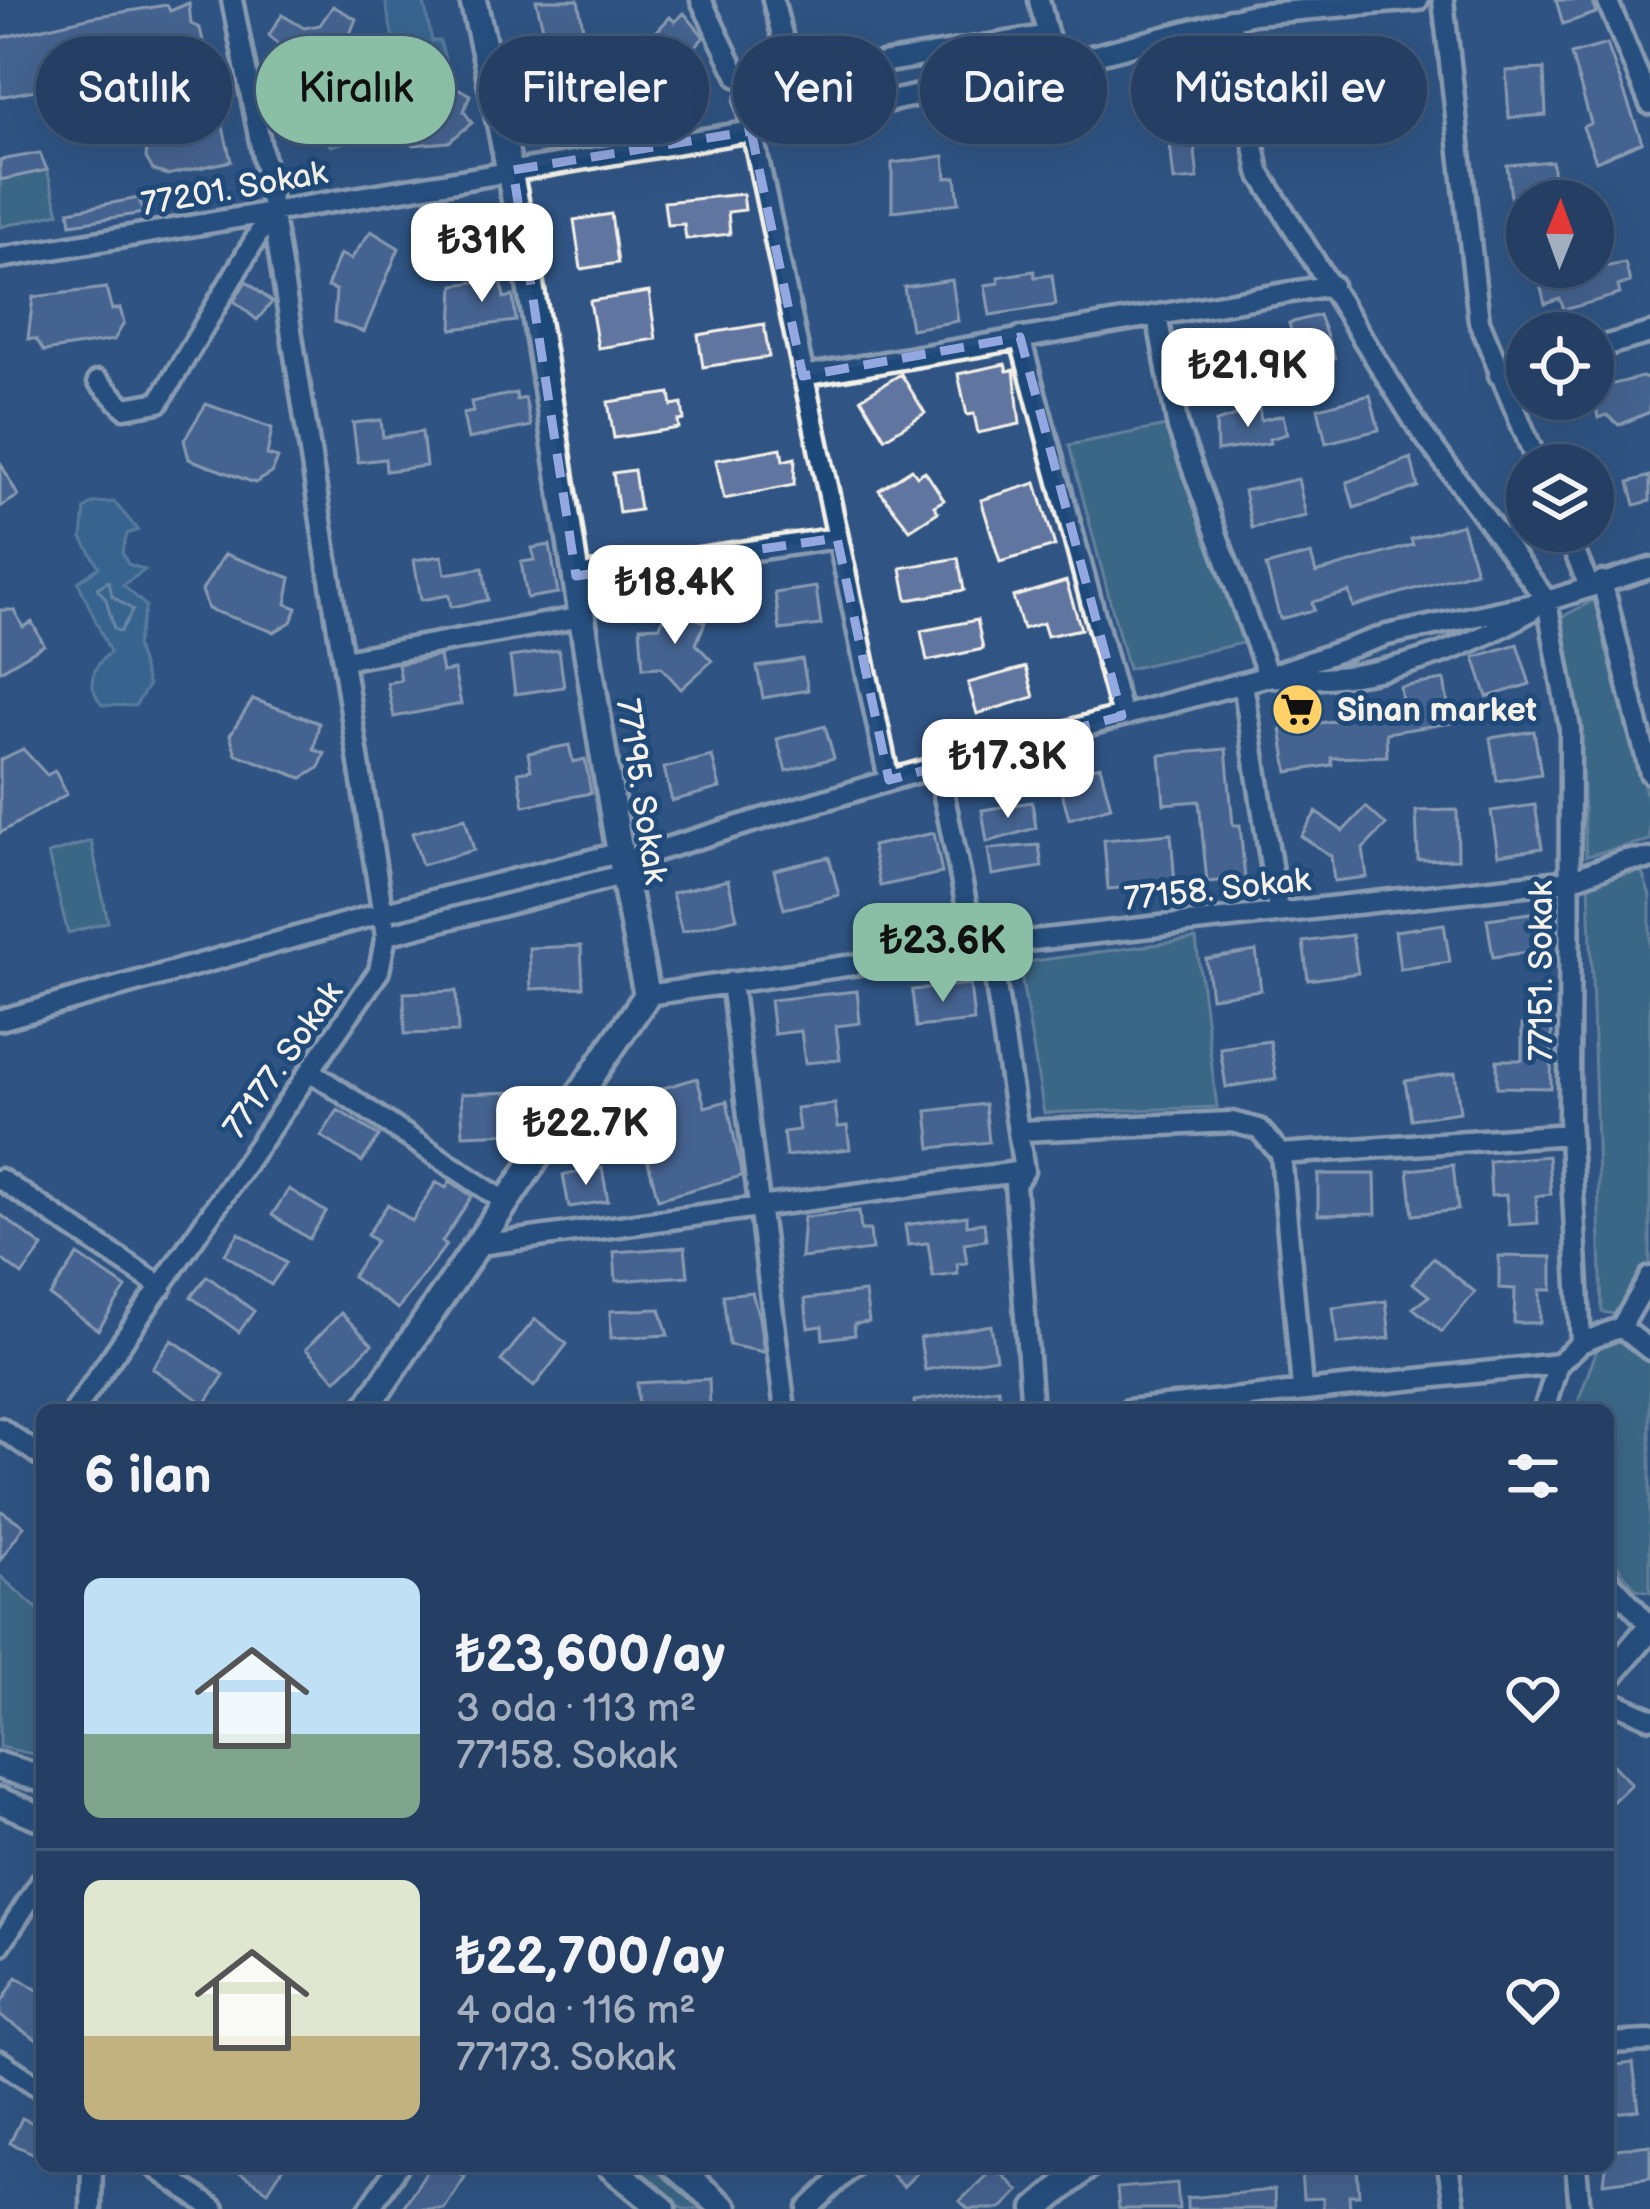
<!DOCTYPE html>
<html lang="tr">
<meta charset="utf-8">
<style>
:root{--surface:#243f63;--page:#304a6c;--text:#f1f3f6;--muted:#a3afbe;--line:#415878;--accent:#8abfa5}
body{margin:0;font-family:"Balsamiq Sans",sans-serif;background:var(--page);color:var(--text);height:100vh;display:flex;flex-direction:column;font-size:45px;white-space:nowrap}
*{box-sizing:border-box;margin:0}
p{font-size:39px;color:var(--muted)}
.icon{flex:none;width:66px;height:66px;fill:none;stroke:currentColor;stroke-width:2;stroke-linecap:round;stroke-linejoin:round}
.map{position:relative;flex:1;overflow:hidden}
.drawer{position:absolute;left:36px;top:1404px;width:1578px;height:768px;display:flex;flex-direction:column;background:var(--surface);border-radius:18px;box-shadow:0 12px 48px #0002,0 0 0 3px var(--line)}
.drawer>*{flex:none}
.top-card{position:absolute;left:36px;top:36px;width:1578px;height:108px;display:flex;gap:24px}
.needle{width:78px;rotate:1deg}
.buttons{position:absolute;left:1506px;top:180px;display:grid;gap:24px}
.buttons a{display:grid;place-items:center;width:108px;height:108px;border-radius:50%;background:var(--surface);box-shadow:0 12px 48px #0002,0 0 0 3px var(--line);font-size:60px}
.price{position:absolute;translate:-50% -102px;padding:0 27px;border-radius:24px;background:#fff;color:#222;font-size:39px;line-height:78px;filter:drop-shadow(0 3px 6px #0008)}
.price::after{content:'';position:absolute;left:50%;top:72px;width:36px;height:27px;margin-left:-18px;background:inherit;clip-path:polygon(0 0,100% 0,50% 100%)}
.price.on{background:var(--accent);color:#111}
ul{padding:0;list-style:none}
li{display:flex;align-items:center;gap:36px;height:300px;padding:0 48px}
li+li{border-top:3px solid var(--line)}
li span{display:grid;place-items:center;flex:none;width:336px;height:240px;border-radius:18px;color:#555}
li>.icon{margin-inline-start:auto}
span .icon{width:144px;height:144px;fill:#fffc;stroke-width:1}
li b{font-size:51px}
h2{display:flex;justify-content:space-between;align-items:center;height:144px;padding:0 48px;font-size:51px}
.pill{padding:0 42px;border-radius:54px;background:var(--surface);box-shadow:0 12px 48px #0002,0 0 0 3px var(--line);font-size:42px;line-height:108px}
.pill.on{background:var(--accent);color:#111}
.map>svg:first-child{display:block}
.green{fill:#4c7e8a;stroke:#a0b8b9;stroke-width:3}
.water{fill:#41799c;stroke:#89a9ba;stroke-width:3}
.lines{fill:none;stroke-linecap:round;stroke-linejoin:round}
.shore{stroke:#acc1ca;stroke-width:3}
.building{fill:#6174a0;stroke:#f4f1e8;stroke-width:3}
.street-casing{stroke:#f4f1e8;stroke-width:27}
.secondary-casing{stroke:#f4f1e8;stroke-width:33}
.street{stroke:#1f4a7a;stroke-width:18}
.secondary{stroke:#1f4a7a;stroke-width:24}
.marked{fill:none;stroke:#93a8e1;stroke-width:9;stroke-dasharray:24 15;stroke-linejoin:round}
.labels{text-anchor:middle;stroke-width:10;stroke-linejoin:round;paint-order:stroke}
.street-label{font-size:33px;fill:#f4f1e8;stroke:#1f4a7a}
.poi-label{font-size:33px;font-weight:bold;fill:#f4f1e8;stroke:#1f4a7a;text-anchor:start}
</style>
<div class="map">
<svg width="1650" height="2209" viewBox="0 0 1650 2209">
<rect width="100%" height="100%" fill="#305484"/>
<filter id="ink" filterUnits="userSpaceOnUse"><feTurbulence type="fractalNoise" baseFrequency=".00833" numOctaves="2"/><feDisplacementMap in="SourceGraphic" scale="24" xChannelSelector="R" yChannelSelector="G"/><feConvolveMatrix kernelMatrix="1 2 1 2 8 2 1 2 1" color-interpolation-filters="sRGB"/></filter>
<g filter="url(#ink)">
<path class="green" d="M357,76L370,135L331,146L292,104L298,89Z
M47,170L59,213L0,227V180Z
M1171,425L1247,642L1128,669L1069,445Z
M1596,599L1650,809V840L1586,856L1580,729L1560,618Z
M91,841L108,922L68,933L48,854Z
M1642,872L1650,896V1271L1622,1315L1602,1312L1589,879Z
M1196,939L1217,1107L1044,1113L1019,963Z
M1601,1338L1638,1343L1650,1355V1592L1636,1589L1608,1554V1410H1575Z
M0,1576L42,1613V1756L0,1747Z
M631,2166H651L702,2209H683Z"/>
<path class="water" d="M385,0H431L424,3L432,41H440L445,59L399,68Z
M114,502L138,530L127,534L122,552L128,564L145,570L123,585L146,606L136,646L148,686L135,706L102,705C86,684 91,668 110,652L78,582L99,567L82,538L85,509L93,503Z"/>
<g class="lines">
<path class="shore" d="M109,581L112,596L133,610L120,632L114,629L106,599L97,588Z"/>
</g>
<path class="building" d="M536,0H578L587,51L596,49L597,60L603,59L609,91L553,101L550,82L556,80Z
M1556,0H1592L1596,13L1563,24Z
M189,3L191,24L200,28L231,161L167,175L153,170L146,158L147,145L156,134L176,130L161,70L143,57L101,68L105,76L0,97V38L92,17L167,5L170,11Z
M333,6L356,19L350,34L358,47L335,66L307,70L279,60L280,47L269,35L282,15L304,28L320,25Z
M684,13L704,37L661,84L638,62L647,51L642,47L670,17L675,22Z
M1607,44L1642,142L1596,161L1583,127L1591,123L1571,54Z
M1544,69L1546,115L1509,118L1506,71Z
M447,82L470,95L464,111L472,123L449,142L413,145L393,136L394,123L383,111L396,91L417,104L434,101Z
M1193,133L1198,179L1174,181L1169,135Z
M40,153L47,170L0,180V160Z
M944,156L946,178L956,177L959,203L892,211V163Z
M1552,161L1555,186L1562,185L1564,201H1527V214L1513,215L1507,165Z
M743,194L745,210L728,212L730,234L686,239L684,224L667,225L664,202Z
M139,198L143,213L71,224L69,211Z
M611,214L618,263L581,269L574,220Z
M371,231L399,248L364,332L334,322L336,290L327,287L340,254L351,259Z
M1625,263L1630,282L1618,286L1620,294L1564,310L1560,299L1545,304L1541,288L1562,282L1560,275Z
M1034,271L1035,277L1052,275L1056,305L990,315L985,285L999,283L998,277Z
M501,278L504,298L513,296L516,321L452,329L454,285Z
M952,280L958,321L911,329L904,287Z
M246,281L272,302L257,320L234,301Z
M106,288L112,310L120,308L124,323L114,340L44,351L36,339H28L33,297Z
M649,292L656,339L598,348L590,301Z
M1319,315L1335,358L1292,368L1284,333L1291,331L1289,323Z
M764,324L769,357L703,367L698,335Z
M1232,336L1248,379L1205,389L1196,354L1204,352L1202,344Z
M1005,364L1007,371L1014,370L1020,424L978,433L974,414L967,415L958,374Z
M901,374L925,413L885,438L861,398Z
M1642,377L1650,380V412L1619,425L1607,415L1598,418L1593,389Z
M516,393L517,400L525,398L531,426L468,439L463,414L473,412L471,402Z
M670,393L672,406L682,404L684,420L678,421L679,428L614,438L608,402Z
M1370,395L1379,430L1326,443L1318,408Z
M206,404L272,428L267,455L278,458L272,473L255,483L189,459L184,440Z
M1259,408L1261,420L1283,415L1287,434L1269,439L1270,443L1217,451L1216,422Z
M381,420L383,437L422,432L426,466L386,471L385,459L358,462L353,423Z
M781,448L783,461L795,458L794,485L724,499L716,460Z
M1411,458L1418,487L1354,508L1347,482Z
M0,462L18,496L0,507Z
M912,469L917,476L925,471L944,500L934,506L938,512L910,530L879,490Z
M634,470L640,510L619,513L613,473Z
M1650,476V501L1635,505L1629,482Z
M1298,479L1306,516L1252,528L1244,491Z
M1036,483L1055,546L1000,562L981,500Z
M1462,524L1476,571L1353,607L1349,592L1312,602L1314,610L1280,619L1266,566L1311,554L1316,573L1413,545L1411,539Z
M550,545L558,593L527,598L521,562L535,560L532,548Z
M225,554L291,578L286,604L297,608L291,622L274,632L208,609L202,590Z
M442,556L445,574L483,568L488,600L451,607L449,595L421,600L414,560Z
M958,558L964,590L907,600L901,568Z
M1066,581L1081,629L1047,636L1043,623L1023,629L1013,597Z
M816,587L821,625L780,630L775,593Z
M667,607L705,622L696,644L712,661L681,689L661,667L643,668L640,627L660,626Z
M0,610H14L23,627L32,622L44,645L0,671Z
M977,620L983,649L927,661L921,631Z
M1517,644L1530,684L1487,697L1474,657Z
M559,650L564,687L515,694L510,657Z
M439,656L442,672L454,670L461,704L394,717L387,683L401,680L398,664Z
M802,659L808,690L763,698L757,667Z
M1026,667L1034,697L977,714L968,683Z
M1444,680L1451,723L1386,733L1387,756L1331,758L1332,765L1288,772L1281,729L1346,719L1345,708L1403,706L1400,687Z
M253,699L319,723L314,750L325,753L319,768L302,778L236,754L230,735Z
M825,726L834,758L786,771L777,739Z
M1534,731L1541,774L1497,781L1490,738Z
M569,745L573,762L585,759L591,793L524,806L518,772L531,770L528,753Z
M23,749L47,775L55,771L67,794L0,833V760Z
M1226,749L1233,825H1240L1245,879L1207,882L1199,801L1164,804L1160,755Z
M712,756L720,788L672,801L664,768Z
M1100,766L1111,807L1069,819L1058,777Z
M1032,802L1036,828L987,842L982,810Z
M1535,805L1542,848L1498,855L1491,811Z
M1366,807L1386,825L1363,849L1367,877L1334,881L1331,856L1301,836L1316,812L1343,831Z
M1457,810L1458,859L1418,860L1416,811Z
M465,818L474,850L422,865L412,833Z
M934,833L942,873L880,886L872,846Z
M1171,834L1175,884L1108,889L1104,840Z
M1039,845L1042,867L992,875L988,849Z
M829,857L839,895L784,909L774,870Z
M728,880L737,918L682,932L672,893Z
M1537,912L1543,950L1493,957L1487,919Z
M1444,924L1450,962L1400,969L1395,931Z
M1352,935L1358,973L1308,980L1303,942Z
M581,946L583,987L531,989L529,948Z
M1256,951L1261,990L1211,997L1206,959Z
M970,984L974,1021L916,1027L912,990Z
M456,991L458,1032L405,1034L404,993Z
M857,991L860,1023L836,1026L840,1060L805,1063L801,1031L774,1034L770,1000Z
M1522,1025H1552L1551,1088L1497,1087V1060H1522Z
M1270,1041L1276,1079L1226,1087L1220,1048Z
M1455,1073L1460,1112L1411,1119L1405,1081Z
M697,1078L705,1107L727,1101L742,1176L658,1199L639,1129L662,1123L653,1091Z
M513,1092L515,1133L463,1135L461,1094Z
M835,1104L838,1127L847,1126L850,1149L786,1156L783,1132L799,1130L796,1108Z
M985,1104L989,1142L931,1148L927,1111Z
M338,1110L379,1136L362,1162L321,1136Z
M1548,1156L1551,1194L1536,1196L1538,1223L1509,1225L1506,1195L1491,1196L1489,1161Z
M1453,1165L1458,1210L1413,1215L1408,1170Z
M602,1168L608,1201L569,1207L563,1175Z
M1318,1174H1375L1376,1214L1318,1215Z
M450,1181L472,1196L442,1242L446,1245L398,1309L352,1277L376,1241L367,1235L388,1204L412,1221L436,1182L446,1188Z
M289,1189L326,1212L309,1239L272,1215Z
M859,1211L861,1230H870L872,1250L801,1258L804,1217Z
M0,1214L43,1247L22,1275L0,1258Z
M967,1216V1225L984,1223L986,1240L964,1243L967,1263L957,1264L958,1274L933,1277L928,1243L908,1245L905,1225Z
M239,1233L286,1263L271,1285L225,1254Z
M685,1247L688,1276L616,1281L614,1252Z
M78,1255L126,1288L98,1330L50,1296Z
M1499,1256L1552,1257V1290H1540V1323H1514L1515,1289L1499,1288Z
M1433,1258L1475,1292L1442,1332L1413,1308L1429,1296L1413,1283Z
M207,1276L254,1311L239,1332L191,1297Z
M752,1292L759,1318L764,1352L729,1345L723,1295Z
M865,1292L869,1322L854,1324L855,1335L823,1339L822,1326L808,1328L805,1299Z
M1386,1301L1390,1338L1337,1344L1333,1308Z
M660,1309L668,1335L611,1338L610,1311Z
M341,1313L372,1344L336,1380L306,1349Z
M535,1319L567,1344L534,1387L501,1361Z
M991,1325L996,1358L925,1370L920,1338Z
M172,1340L224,1375L205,1404L152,1368Z
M709,1379L710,1407L639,1410L637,1383Z
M998,1388L1001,1402L989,1404L990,1410H915L914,1401Z
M0,1510L24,1526L0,1560Z
M1608,1760L1631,1784L1608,1806Z
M17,1977L42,1993V2043L0,2016V2005Z
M1633,2063L1639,2110L1608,2114V2066Z
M22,2118L42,2127V2157L10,2143Z
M1650,2145V2177L1604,2183L1608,2150Z
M230,2166H284L268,2191Z
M430,2166H448L465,2177L444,2209H402Z
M883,2166H924L903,2187Z
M1357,2166L1359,2195H1349L1350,2209H1323V2198L1303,2199L1301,2170Z
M995,2167L1019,2191L1001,2209H968L960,2201Z
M1177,2183L1179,2209H1119L1117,2188Z
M1274,2190L1275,2209H1187V2198Z"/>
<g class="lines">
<defs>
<path id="street" d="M232,0L267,177L386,935
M701,0L738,77
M773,0L793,78
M1039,0L1055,65
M1443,0L1479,321L1538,465
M1607,0L1650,104
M1230,19L1259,172L1418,427L1547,601L1570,729L1569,1119L1581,1343
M0,258L751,131L1045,68L1253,14L1418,0
M1157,316L1178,428L1268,676
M1020,337L1122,716
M1593,349L1650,333
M1499,375L1527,367
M803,376L1332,285
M98,381L125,408L159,402L272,211
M1566,531L1589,586
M576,576L837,538
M1602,581L1650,773
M343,660L582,617
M1273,677C1360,686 1458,655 1532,610
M1243,683L1278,911
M938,767L975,947
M889,780L746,102L793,78L1048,35
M620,862L904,776L1268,676L1387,635L1547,601L1650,568
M990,945L1024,1171L1015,1184L1032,1410
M731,982L785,1410
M647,995L990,945L1570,880L1625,860L1650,859
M0,1020L385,912L618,853
M310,1071L507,1203
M1020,1131L1232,1122L1259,1129L1281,1154
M0,1179L162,1287
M479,1245L1024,1171
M1621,1327L1650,1350
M1302,1388L1281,1154L1570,1134
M75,1410L379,971L386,935L622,875
M1128,1410L1558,1364L1581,1343L1621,1327L1650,1277
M1544,1410L1558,1364
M0,1428L42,1457
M1608,1579L1650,1626
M1608,1700L1650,1718
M0,1945L42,1880
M1608,2043L1650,2041
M0,2061L42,2089
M153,2166L214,2209
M1448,2166L1455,2209
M1576,2166L1580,2209
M91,2209L92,2166
M369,2209L398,2166
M808,2209L853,2166"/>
<path id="secondary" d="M365,1410L647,995C579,665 551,328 473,0
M1608,1677L1650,1628
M0,1766L42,1779
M0,1801L42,1818
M610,2166L663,2209
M675,2166L725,2209
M1037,2209L1087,2166"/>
</defs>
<use href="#street" class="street-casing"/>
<use href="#secondary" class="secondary-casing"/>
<use href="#street" class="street"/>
<use href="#secondary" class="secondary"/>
</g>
</g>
<path d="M0 0H1650V2209H0ZM751,131L803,376L1020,337L1122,716L889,780L837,538L576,576L513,170Z" fill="#305484" fill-opacity=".55" fill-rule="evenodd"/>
<path class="marked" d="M751,131L803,376L1020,337L1122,716L889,780L837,538L576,576L513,170Z"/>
<defs>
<symbol id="supermarket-disc" viewBox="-11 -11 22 22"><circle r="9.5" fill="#ffd166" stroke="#1f4a7a"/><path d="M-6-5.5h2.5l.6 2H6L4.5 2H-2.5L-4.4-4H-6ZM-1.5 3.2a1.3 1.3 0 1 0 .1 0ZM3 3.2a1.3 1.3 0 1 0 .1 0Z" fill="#111"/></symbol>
</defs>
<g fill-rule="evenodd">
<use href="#supermarket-disc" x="1268" y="680" width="59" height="59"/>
</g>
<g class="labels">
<g class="street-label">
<text transform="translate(234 187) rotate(-10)" y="12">77201. Sokak</text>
<text transform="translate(643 791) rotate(81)" y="12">77195. Sokak</text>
<text transform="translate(1217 888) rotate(-6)" y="12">77158. Sokak</text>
<text transform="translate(1540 971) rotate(-90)" y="12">77151. Sokak</text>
<text transform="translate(282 1059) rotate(-55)" y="12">77177. Sokak</text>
</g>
<g class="poi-label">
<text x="1337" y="721">Sinan market</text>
</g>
</g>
</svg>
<div class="buttons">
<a><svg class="needle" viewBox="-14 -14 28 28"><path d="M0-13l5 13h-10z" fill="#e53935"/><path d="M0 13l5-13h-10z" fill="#a3afbe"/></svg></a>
<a><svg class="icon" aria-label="locate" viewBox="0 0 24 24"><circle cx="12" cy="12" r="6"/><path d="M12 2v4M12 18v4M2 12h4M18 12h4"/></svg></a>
<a><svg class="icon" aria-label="layers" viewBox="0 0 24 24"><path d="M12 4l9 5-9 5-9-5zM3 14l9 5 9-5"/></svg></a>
</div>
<b class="price" style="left:482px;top:305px">₺31K</b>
<b class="price" style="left:1248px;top:430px">₺21.9K</b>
<b class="price" style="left:675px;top:647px">₺18.4K</b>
<b class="price" style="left:1008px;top:821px">₺17.3K</b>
<b class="price on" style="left:943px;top:1005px">₺23.6K</b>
<b class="price" style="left:586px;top:1188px">₺22.7K</b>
<div class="top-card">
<a class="pill">Satılık</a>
<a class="pill on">Kiralık</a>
<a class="pill">Filtreler</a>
<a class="pill">Yeni</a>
<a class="pill">Daire</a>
<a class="pill">Müstakil ev</a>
</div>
<section class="drawer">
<h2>6 ilan<svg class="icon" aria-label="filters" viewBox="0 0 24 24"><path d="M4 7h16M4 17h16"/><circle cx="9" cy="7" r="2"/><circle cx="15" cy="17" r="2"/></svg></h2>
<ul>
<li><span style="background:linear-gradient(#bfe0f5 65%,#7fa58c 0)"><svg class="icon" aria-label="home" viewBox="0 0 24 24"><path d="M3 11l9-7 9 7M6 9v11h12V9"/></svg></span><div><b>₺23,600/ay</b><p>3 oda · 113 m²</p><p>77158. Sokak</p></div><svg class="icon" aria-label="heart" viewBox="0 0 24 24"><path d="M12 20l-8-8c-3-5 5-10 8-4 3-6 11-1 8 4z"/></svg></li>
<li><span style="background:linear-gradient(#dfe7d0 65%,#c2b280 0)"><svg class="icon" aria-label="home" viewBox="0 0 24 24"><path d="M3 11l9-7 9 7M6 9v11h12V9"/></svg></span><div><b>₺22,700/ay</b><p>4 oda · 116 m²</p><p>77173. Sokak</p></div><svg class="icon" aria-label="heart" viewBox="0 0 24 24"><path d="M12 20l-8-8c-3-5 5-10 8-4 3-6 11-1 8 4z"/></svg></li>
</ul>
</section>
</div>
